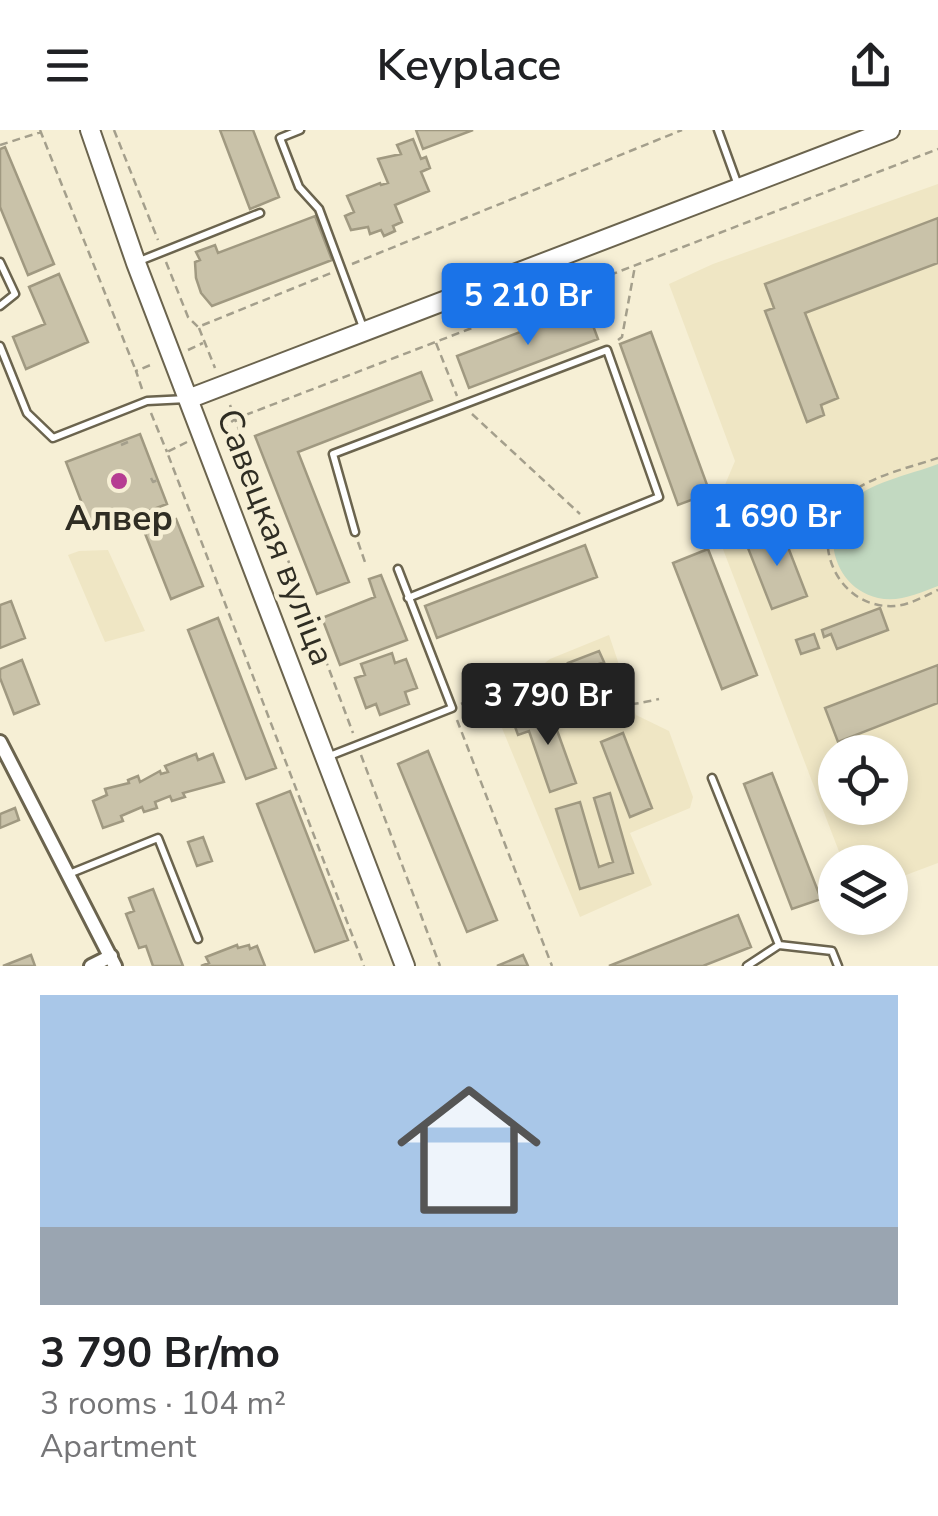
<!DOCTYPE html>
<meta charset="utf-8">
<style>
:root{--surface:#fff;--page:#f6f6f6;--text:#202124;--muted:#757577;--accent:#1a73e8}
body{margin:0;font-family:"Nunito Sans",sans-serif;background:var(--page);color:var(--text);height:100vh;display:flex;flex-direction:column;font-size:38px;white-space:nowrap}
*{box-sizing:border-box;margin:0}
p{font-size:32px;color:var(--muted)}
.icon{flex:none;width:55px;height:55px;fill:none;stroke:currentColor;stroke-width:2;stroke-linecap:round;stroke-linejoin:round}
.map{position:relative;height:836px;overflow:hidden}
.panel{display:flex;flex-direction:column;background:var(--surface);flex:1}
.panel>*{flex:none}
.buttons{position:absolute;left:818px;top:605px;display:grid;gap:20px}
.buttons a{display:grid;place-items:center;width:90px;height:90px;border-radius:50%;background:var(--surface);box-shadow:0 5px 15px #0003;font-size:50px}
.price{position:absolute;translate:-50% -85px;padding:0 22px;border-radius:10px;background:var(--accent);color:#fff;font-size:32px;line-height:65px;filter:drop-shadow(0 2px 5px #0008)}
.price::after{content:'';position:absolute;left:50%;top:60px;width:30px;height:22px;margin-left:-15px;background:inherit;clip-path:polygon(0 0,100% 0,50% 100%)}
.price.active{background:#222;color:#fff}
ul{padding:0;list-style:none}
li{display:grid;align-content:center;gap:20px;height:530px;padding:0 40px}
li span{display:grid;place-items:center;height:310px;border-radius:0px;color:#555}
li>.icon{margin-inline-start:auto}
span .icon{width:180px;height:180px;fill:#fffc;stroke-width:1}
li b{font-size:42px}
header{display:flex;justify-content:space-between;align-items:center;height:130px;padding:0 40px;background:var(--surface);font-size:45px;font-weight:600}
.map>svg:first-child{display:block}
.built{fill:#efe6c4;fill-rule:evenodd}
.green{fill:#c2d9c1}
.building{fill:#c9c2a9;stroke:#a09981;stroke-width:2.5}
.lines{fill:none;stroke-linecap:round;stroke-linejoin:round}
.lane-casing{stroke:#6b644e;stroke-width:11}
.street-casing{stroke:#6b644e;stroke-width:18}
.secondary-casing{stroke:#6b644e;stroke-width:22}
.path{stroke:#a49f8c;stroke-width:2.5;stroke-dasharray:8 5;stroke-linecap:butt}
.lane{stroke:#fff;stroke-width:6}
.street{stroke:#fff;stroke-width:12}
.secondary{stroke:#fff;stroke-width:18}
.poi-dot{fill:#b63d92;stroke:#f6efd5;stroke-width:4}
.labels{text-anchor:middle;stroke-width:9;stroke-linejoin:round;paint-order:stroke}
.poi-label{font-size:35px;font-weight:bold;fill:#2f2d23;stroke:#f6efd5}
.street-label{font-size:35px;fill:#2f2d23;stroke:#f6efd5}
</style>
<header><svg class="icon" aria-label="menu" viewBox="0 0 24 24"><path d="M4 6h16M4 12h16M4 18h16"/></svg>Keyplace<svg class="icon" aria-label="share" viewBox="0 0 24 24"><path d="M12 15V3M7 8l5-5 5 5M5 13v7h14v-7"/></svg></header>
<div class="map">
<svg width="938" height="836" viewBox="0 0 938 836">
<rect width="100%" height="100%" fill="#f6efd5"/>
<path class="built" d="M938,54V733L890,751V732H843L711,388L735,331L669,154L713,134ZM835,622H890V678H835Z
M108,420L145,501L105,512L68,425L79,421Z
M609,505L636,585L669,601L693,667L690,678L630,703L652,755L580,787L492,574L550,529Z"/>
<path class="green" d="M938,334V456C919,463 899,473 878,468C837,459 819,407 846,376C867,352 910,345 938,334Z"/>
<path class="building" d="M220,0H253L279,67L250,79Z
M416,0H473L423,19Z
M413,9L421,29L426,27L430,38L421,42L429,61L395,75L402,92L393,96L395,101L384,106L381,100L370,104L368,97L351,100L345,86L354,82L347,66L380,53L381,55L388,53L378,29L401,24L397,15Z
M5,17L54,134L28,145L0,77V19Z
M315,86L332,130L212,176L201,163L196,148L195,132L200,130L196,122L215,115L218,123Z
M938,88V133L805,183L838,268L821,275L824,285L807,292L765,181L774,178L765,154Z
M59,144L88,212L26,239L13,207L45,194L29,157Z
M586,177L598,209L469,258L457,226Z
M651,202L710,363L678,375L620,214Z
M421,242L432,270L298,322L349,452L317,464L255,306Z
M140,304L167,374L93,402L66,332Z
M759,374L764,387L735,399L730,386Z
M176,389L203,456L171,469L144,401Z
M781,399L807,466L772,479L746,413Z
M585,415L597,447L437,508L425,476Z
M708,419L757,545L722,559L673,433Z
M381,445L407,510L340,535L322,488L375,467L369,449Z
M11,471L25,508L0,518V475Z
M880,478L888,500L837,519L831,504L824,507L822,500Z
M218,488L276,638L246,649L188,500Z
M814,504L819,518L801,524L796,510Z
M599,521L604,532L573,544L568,533Z
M392,523L395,533L406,529L417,558L405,562L409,574L380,585L376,574L366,578L355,548L365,545L361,534Z
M22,530L39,574L14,584L0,548V539Z
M938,535V573L838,612L825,578Z
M615,540L620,552L595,562L591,550Z
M549,578L576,653L550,662L529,601L518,605L513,591Z
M623,603L652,678L630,687L601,612Z
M428,621L497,790L467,802L398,634Z
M196,624L198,630L213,624L224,652L183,663L185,667L172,671L170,666L155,672L157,678L144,682L142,677L121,686L123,691L103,698L93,671L107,665L105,659L129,653L128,650L138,646L140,652L160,641L161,644L168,642L165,636Z
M772,643L821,769L792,779L744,654Z
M290,661L348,810L315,822L257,674Z
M610,663L633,743L580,759L556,679L580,672L599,737L613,732L594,668Z
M15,678L19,690L0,698V684Z
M203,707L212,731L197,736L188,712Z
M153,759L183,836H153L146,816L139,818L126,784L134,781L129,768Z
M738,785L751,817L703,836H609Z
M237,815L238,818L249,815L250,819L257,816L265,836H201L209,833L206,827Z
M31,825L35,836H3Z
M523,825L528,836H497Z"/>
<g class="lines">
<defs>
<path id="lane" d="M300,0L280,8L299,57L319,79L364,200
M718,0L739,58
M0,132L15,164L0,176
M137,132L260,83
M0,216L27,283L53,308L147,271L187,269
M355,402L333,324L607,220L659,367L408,468
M327,627L452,578L398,439
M712,648L779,815L832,821L838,836
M69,744L158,708L198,809
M747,836L779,815"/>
<path id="street" d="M0,612L115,836
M91,836L111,826"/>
<path id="secondary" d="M90,0L136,133L405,836
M188,269L890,0"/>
</defs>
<use href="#lane" class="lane-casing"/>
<use href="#street" class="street-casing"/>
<use href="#secondary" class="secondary-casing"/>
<path class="path" d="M40,0L136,241
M114,0L158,110
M0,15L41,2
M166,132L188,187L198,197L331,143
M352,134L682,0
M199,198L215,238
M618,210L622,207L635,136
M436,213L457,266
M188,220L203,213
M142,259L136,241L153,234
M230,275L235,289L938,19
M151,283L167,322
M472,284L580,384
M221,300L235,289L353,603
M187,312L167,322L364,836
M121,315L128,312
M938,328C911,337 875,345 852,362C803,399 833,480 895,476C910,475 924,466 938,460
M151,348L153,352L158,350
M358,412L366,435
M461,574C492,560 524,543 558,547C568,548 576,557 584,563C608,580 633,575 659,569
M457,590L552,836
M361,625L440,836"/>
<use href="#lane" class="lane"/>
<use href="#street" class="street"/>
<use href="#secondary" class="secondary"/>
</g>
<circle class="poi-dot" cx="119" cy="351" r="10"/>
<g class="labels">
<g class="poi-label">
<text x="119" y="400">Алвер</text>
</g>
<g class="street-label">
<text transform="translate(276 407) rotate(69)" y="12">Савецкая вуліца</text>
</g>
</g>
</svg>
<div class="buttons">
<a><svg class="icon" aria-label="locate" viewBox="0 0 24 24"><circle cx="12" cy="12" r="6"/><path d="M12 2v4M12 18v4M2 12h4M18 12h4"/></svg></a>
<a><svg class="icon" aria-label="layers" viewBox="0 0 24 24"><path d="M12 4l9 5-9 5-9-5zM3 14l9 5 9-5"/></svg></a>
</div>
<b class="price" style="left:528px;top:218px">5 210 Br</b>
<b class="price" style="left:777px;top:439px">1 690 Br</b>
<b class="price active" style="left:548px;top:618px">3 790 Br</b>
</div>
<section class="panel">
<ul>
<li><span style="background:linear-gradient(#a9c7e8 75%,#9aa5b1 0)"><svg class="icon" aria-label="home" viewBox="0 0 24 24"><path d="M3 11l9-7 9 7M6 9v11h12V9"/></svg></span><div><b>3 790 Br/mo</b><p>3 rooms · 104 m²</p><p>Apartment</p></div></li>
</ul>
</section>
